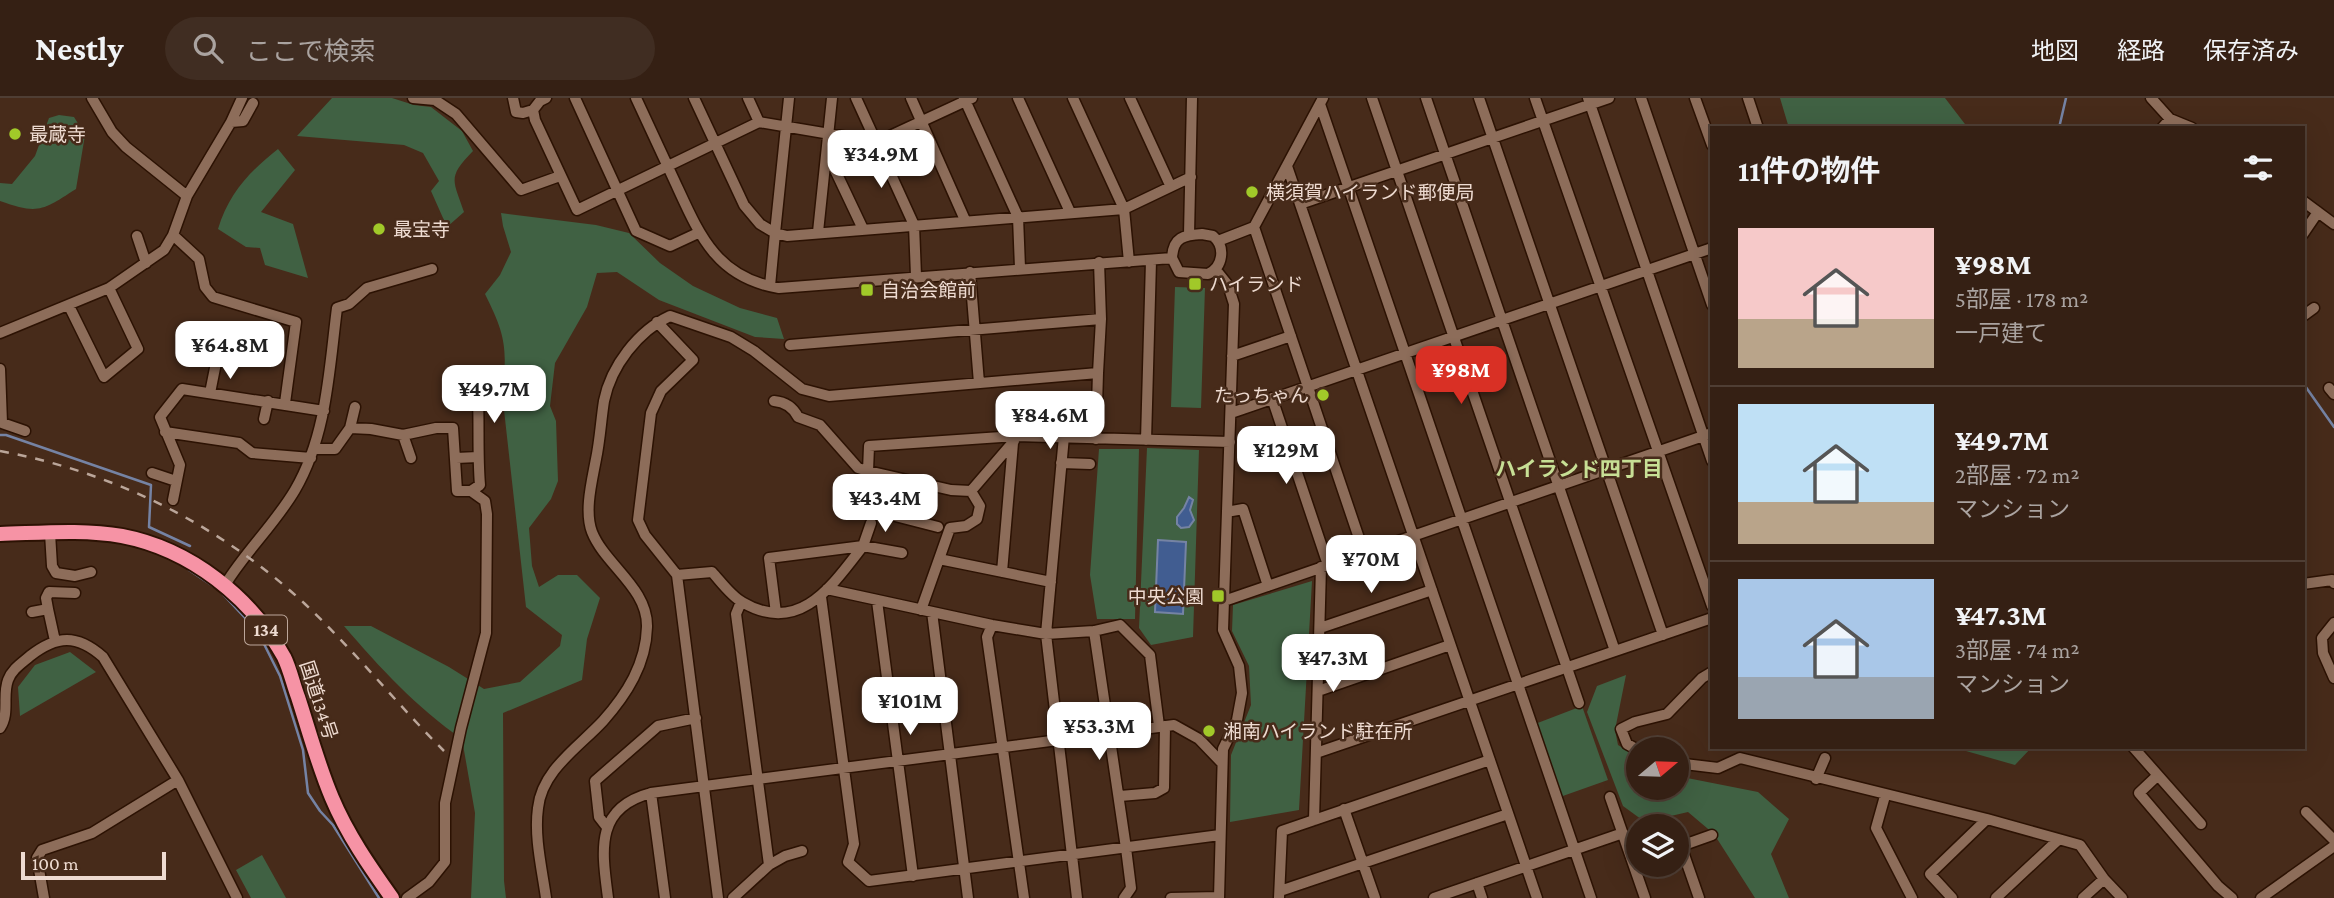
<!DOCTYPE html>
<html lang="ja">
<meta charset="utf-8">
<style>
:root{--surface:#352014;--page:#402d22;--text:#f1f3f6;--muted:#aaa3a0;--line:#4f3e34;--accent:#d93025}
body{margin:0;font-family:"Crimson Pro","Noto Sans JP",serif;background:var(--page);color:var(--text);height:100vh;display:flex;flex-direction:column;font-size:26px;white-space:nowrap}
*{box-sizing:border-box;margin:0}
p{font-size:23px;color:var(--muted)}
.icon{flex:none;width:38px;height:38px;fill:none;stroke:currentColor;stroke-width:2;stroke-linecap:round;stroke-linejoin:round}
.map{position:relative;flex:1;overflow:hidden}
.side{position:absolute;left:1710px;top:28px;width:595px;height:623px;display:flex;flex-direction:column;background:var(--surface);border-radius:0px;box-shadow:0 7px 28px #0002,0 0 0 2px var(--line)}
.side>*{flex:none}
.needle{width:46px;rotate:71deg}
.controls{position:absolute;left:1626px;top:639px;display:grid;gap:14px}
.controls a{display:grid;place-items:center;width:63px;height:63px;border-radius:50%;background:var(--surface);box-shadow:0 7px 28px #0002,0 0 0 2px var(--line);font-size:35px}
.scale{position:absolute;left:21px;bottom:18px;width:145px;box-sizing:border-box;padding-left:7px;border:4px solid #eedbd1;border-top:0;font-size:19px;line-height:24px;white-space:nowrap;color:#eedbd1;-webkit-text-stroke:5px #472b1a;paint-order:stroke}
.price{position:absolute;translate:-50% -60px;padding:0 16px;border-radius:14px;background:#fff;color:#222;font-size:23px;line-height:46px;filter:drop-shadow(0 2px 4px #0008)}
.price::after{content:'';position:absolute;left:50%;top:42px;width:21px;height:16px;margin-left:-10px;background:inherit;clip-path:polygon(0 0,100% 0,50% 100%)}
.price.selected{background:var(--accent);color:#fff}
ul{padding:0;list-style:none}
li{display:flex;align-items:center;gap:21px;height:175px;padding:0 28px}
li+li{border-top:2px solid var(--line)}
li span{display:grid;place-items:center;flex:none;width:196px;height:140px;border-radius:0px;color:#555}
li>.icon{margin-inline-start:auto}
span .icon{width:84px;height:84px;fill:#fffc;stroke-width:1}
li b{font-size:30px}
h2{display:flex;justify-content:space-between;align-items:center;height:84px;padding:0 28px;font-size:30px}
header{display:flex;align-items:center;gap:42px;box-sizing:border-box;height:98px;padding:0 35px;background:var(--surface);border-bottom:2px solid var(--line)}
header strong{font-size:33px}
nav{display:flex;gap:38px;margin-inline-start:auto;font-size:24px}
.search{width:490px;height:63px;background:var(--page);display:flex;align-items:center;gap:18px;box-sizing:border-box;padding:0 24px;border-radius:38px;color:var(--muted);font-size:26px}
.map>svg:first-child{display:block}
.green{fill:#406143}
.water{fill:#415d91;stroke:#7583a4;stroke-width:2}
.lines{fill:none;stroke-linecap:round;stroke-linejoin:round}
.stream{stroke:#7583a4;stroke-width:2.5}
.minor-casing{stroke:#2c1203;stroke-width:13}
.highway-casing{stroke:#2c1203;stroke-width:18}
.minor{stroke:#8d6d5a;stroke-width:10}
.highway{stroke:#f693a5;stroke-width:14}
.rail{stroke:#bba69a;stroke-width:2.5;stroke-dasharray:9 9;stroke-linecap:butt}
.poi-dot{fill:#a1c929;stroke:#472b1a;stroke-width:2.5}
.labels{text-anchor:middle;stroke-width:5;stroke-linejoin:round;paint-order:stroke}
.shield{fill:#472b1a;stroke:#bca69a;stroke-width:2}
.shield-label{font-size:18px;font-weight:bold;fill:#eedbd1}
.poi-label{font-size:19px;fill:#eedbd1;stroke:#472b1a;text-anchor:start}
.street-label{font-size:19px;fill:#eedbd1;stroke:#472b1a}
.neighbourhood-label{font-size:21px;font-weight:bold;fill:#c7df95;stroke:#472b1a}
</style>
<header>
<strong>Nestly</strong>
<div class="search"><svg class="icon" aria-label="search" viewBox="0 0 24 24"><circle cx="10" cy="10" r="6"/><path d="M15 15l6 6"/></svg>ここで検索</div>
<nav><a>地図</a><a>経路</a><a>保存済み</a></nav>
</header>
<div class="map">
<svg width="2334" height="800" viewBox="0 0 2334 800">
<rect width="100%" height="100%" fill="#472b1a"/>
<path class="green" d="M332,0H392L414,7L431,9L462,33L473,53C447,80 453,81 464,114L447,129L431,93L439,83L423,55L404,47L297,38Z
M1780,0H1945L1968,30H1789Z
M59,17L74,19L85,37L76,91C43,112 39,117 0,103V85L12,86L35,58L49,20Z
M278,51L295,72L261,114L293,126L308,180L265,167L260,150L246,149L218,131C229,95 249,74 278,51Z
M501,115L596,127L629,135L660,165L693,188L740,210L777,220L784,241L755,239L659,202L617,174L597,175L587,209L555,265L550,308L556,323L558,383L551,401L529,430L532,468L539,489L558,477H577L600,500L587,541L582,582L503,615L504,783L506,800H471L475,715L462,641C417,610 379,569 344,528H371L449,569L484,591L520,584L560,548L562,537L526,509L502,294C508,250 505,236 485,196L500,177L511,154L503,128Z
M1175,189L1205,190L1201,310L1171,309Z
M1147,350L1199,352L1193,539L1151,547L1139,530Z
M1099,351H1139L1135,521H1097L1090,477Z
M1312,483L1299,712L1230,724L1231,657L1251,607L1249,568L1232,533L1233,507Z
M70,554L96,574L20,618L18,589L35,567Z
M1626,577L1615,632L1618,647L1638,659V690H1676L1677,678L1758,694L1789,721L1771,756L1789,800H1755L1714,736L1688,714L1645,724L1623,708L1587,614L1597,588Z
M1582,608L1608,682L1560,699L1535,626Z
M1952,649H2032L2015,667Z
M262,757L286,800H251L236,772Z"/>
<path class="water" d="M1189,399L1193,402L1190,412L1194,422L1189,429L1181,430L1177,426V419L1184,410Z
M1158,442L1186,444L1183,516L1155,514Z"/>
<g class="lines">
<path class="stream" d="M2059,30L2066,0
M2303,285L2334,329
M0,337H6L151,387L149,429L190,448
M189,472L219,492L247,522L264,546L280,578L303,652L308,695L320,713L333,727L379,800"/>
<defs>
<path id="minor" d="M92,0L112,34L126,49L187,98
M413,0L435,2L456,16L521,92L560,78
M513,0L516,14L523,15L533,12
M546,0L540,3L533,12L535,22L577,112L759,24L877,44L972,0
M575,0L636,133L670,148L698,135
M636,0C649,28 662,56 675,84C699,136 716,180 779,190L1172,160
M694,0L744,107L760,126L775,135L789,0
M748,0L759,24
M856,0L914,127L916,178
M911,0L965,122
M964,0L1018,119L1020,170
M1018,0L1070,114
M1073,0L1124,111L1129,164
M1130,0L1170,87
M1372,0L1579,605
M1426,0L1615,553
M1479,0L1663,537
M1535,0L1712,508
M1588,0L1712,363
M1641,0L1712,207
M1695,0L1712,47
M1748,0L1758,30
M2151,0L2170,21L2192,30
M1320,6L1591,800
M231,24L243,23L253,5
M2162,30L2170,21
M827,55L863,131
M1287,68L1537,800
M2303,103L2334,126
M1300,106L1609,0
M1254,129L1364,455
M818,134L832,0
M1189,136L1192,0
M1202,136L1213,138C1226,149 1223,169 1208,176L1179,174L1172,160C1173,139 1184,137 1202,136Z
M2303,136L2318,114
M173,137L199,161L205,189L213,199L296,224L285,305
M137,138L146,165
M1218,143L1254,129L1323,0
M1216,172L1228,187L1234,206L1223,532L1239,568L1242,595L1237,622L1223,651L1219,800
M970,174L979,285
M770,188L775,135L787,138L1124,111L1191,79
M69,208L104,279L138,251L109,190
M2303,218L2314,210
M657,224L693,262L661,293L651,315L638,422L645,437L677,477L718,800
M0,235L109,190L164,152L173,137L187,98L231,24L242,0
M790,247L1101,221
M1232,258L1291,238
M0,271L2,325L25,333
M464,282L477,281C480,317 477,352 480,387L471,393
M2329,290L2334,296
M210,295L222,235
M1272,300L1328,467
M774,303C785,304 793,309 798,319L820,327L858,370L868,373L864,410L938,429
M1231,315L1712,150
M264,321L268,303
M350,330L371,331L403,337L436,330H453L457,393H471L485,403L487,416L486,535L461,630L445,705V764L429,784L407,800
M165,334L239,345L252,355L311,360
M403,337L411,360
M1064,338L1046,536L1077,800
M1096,341L1098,275
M1146,342L1151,163
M315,351H335L350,330L355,309
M456,360L478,359
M1061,365L1090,366
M152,375L176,383
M971,393L951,392L868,373L869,348L1016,338L1230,344
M173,402L180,367L160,319L182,291L324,313
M1232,413L1243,411L1268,488
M50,435L52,468L56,475L75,478L91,474
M939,461L1051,484
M1002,474L1013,345
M677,477L712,474C721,484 731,498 742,504C799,538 832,488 863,448L902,455
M2303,486L2332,482L2334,485
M225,487C245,454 275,426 295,392C327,337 329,272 337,210L349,206L367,190L432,171
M827,491L992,527L1046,536L1094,533L1120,527L1150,557L1159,628
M821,499L854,746L848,764L869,783L1220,737
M877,503L913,778
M1224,503L1712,335
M48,511L46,500L49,494L75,495
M921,512L950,430L966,428L977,421L980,408L971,393L1014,343
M32,514L48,511L55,543
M932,514L968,800
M776,515L769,460L863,448L871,425
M2334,525L2322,540L2323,555L2334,580
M992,527L987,539L1024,800
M1320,530L1432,492
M1094,533L1126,750L1131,790L1124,800
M1318,593L1450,547
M0,630C10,615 2,598 8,582C12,571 22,565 30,558C57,537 77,536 103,559L178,682L237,800
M2133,649L2201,726
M1638,652L1627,646L1621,631L1635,624L1667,616L1702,580L1712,574
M1316,655L1712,520
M1676,665L1718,670L1740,660L1987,721L2080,747L2104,781L2122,800
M2157,678L2139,695L2218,788L2232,800
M1816,681L1825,660
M651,695L665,800
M1120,698L1155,695L1164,690L1165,628
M1885,698L1876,730L1912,800
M1610,699L1645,800
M1344,711L1375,800
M2306,714L2334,742
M1314,722L1321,469
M606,728L599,719L595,683L658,628L696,620
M1681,748L1712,737
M1676,749L1681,748L1699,800
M769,767L785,758L802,753
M1477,785L1482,800
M1280,793L1508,716
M44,800L37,760L42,752L92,735L178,682
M546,800C542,771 534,739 538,710C542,672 579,649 603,623C627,596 646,566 647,529C648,490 605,467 592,434C584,413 592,383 596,361C600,342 601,322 604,303C611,268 638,233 670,218L731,239L754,253L802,291L829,298L1098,275L1101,221L1099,164
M608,800C602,753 594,710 651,695L1174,627L1199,641L1222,665
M733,800L769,767L736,516L741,504
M1171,800L1219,799
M1279,800L1282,733L1490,662
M1434,800L1623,735
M1952,800L1930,776L1987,721
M1996,800L2058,742
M2083,800L2104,781
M2261,800L2334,748"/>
<path id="highway" d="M0,436C40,435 83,431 122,438C190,451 251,499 284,559C290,571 293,586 298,599C309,633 318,667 332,700C347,736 370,769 392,800"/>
</defs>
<use href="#minor" class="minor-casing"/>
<use href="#highway" class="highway-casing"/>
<use href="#minor" class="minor"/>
<use href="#highway" class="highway"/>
<path class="rail" d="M0,353C114,374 220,427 305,506C354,552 396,605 444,653"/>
</g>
<g class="poi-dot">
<circle cx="15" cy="36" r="7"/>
<circle cx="1252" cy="94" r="7"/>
<circle cx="379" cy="131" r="7"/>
<rect x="1188" y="179" width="14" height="14" rx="3.5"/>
<rect x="860" y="185" width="14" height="14" rx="3.5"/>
<circle cx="1323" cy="297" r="7"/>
<rect x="1211" y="491" width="14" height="14" rx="3.5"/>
<circle cx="1209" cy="633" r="7"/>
</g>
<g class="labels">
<rect class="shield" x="245" y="517.5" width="42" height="29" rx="5"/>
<g class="shield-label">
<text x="266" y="538">134</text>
</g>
<g class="poi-label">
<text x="29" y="43">最蔵寺</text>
<text x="1266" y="101">横須賀ハイランド郵便局</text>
<text x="393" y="138">最宝寺</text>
<text x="1209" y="193">ハイランド</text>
<text x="881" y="199">自治会館前</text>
<text x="1309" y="304" text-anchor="end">たっちゃん</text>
<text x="1204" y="505" text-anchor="end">中央公園</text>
<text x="1223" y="640">湘南ハイランド駐在所</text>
</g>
<g class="street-label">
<text transform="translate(319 602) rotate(72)" y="7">国道134号</text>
</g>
<g class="neighbourhood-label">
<text x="1579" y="378">ハイランド四丁目</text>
</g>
</g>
</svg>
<div class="controls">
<a><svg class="needle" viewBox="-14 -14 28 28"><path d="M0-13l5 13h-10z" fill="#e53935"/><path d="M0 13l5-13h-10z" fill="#aaa3a0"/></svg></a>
<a><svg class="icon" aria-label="layers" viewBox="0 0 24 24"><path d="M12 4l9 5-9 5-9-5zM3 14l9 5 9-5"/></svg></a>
</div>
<div class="scale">100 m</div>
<b class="price" style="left:881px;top:92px">¥34.9M</b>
<b class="price" style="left:230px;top:283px">¥64.8M</b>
<b class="price selected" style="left:1461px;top:308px">¥98M</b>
<b class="price" style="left:494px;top:327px">¥49.7M</b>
<b class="price" style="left:1050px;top:353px">¥84.6M</b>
<b class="price" style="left:1286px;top:388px">¥129M</b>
<b class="price" style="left:885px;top:436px">¥43.4M</b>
<b class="price" style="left:1371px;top:497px">¥70M</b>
<b class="price" style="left:1333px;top:596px">¥47.3M</b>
<b class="price" style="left:910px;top:639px">¥101M</b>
<b class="price" style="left:1099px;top:664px">¥53.3M</b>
<section class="side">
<h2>11件の物件<svg class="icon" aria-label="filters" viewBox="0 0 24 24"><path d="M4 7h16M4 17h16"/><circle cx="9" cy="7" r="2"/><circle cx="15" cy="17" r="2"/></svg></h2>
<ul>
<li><span style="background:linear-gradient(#f6c9c9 65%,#b9a48a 0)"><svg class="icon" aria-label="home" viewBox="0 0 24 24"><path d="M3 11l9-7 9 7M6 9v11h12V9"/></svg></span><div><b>¥98M</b><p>5部屋 · 178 m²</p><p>一戸建て</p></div></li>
<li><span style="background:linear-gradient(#bfe0f5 70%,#b9a48a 0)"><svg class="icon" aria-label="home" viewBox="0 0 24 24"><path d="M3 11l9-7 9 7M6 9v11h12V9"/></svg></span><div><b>¥49.7M</b><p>2部屋 · 72 m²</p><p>マンション</p></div></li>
<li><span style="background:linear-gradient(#a9c7e8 70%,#9aa5b1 0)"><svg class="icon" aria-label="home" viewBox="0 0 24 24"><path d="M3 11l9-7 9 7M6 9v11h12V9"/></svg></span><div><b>¥47.3M</b><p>3部屋 · 74 m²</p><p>マンション</p></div></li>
</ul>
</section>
</div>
